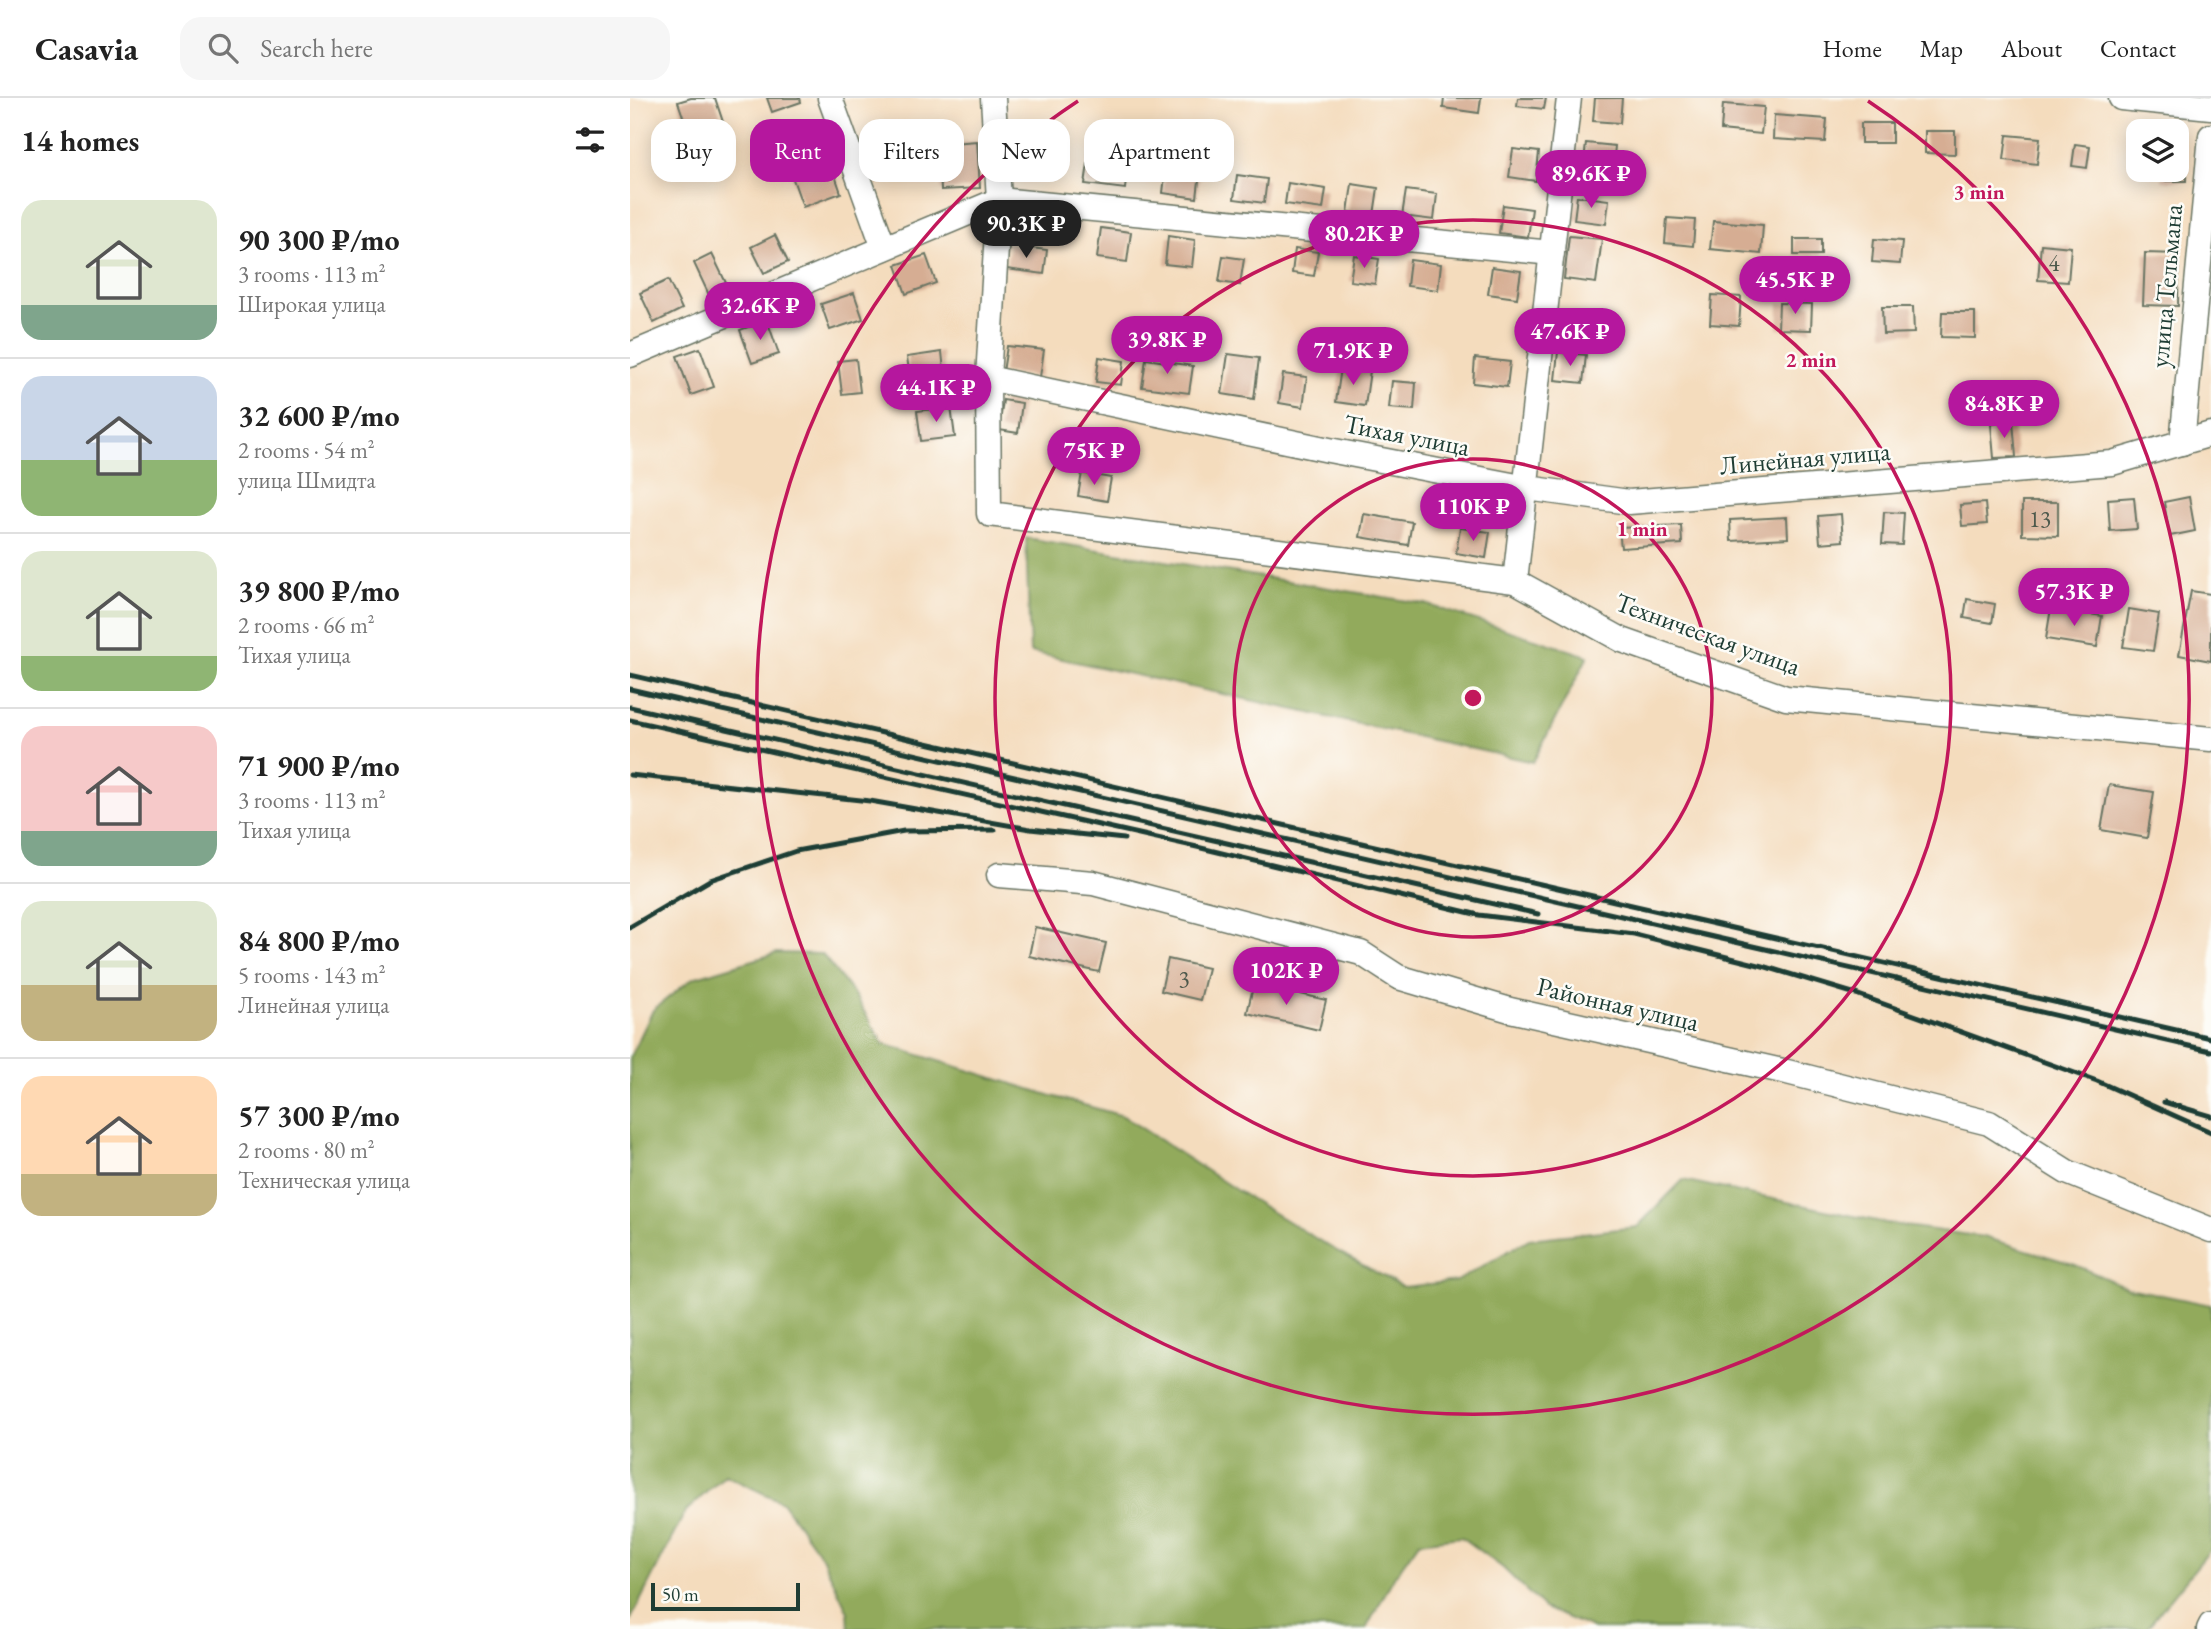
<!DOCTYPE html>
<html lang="en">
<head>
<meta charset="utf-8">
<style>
	:root { --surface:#fff; --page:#f6f6f6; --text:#222; --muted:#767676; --line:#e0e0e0; --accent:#b5179e }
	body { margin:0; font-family:"EB Garamond",serif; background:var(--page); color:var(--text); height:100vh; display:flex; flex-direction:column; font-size:26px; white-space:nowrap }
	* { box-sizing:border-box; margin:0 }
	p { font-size:23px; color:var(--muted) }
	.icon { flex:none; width:38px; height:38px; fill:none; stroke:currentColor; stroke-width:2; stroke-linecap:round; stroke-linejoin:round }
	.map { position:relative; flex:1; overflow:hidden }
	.drawer { display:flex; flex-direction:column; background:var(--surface); width:630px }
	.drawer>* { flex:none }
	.guide { position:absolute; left:21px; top:21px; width:665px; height:63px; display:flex; gap:14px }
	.tools { position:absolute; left:1496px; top:21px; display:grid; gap:14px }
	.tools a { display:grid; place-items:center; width:63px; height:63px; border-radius:14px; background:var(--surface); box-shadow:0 4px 18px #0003; font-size:35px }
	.scale { position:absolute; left:21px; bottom:18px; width:149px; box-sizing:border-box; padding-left:7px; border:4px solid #1f3d34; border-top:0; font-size:19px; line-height:24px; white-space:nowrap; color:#1f3d34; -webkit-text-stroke:5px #fdfcf7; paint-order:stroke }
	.price { position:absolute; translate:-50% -60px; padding:0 16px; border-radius:24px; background:var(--accent); color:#fff; font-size:23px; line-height:46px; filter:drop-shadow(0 2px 4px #0008) }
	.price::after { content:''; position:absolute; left:50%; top:42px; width:21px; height:16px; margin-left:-10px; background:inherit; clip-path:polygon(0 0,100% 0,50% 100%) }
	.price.active { background:#222; color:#fff }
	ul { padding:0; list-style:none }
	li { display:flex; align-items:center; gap:21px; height:175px; padding:0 21px }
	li+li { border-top:2px solid var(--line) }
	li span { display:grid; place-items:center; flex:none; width:196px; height:140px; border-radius:21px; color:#555 }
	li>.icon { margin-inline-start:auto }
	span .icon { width:84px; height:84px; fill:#fffc; stroke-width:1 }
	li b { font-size:30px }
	h2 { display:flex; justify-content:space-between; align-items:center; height:84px; padding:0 21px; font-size:30px }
	.pill { padding:0 24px; border-radius:21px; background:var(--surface); box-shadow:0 4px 18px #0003; font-size:24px; line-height:63px }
	.pill.active { background:var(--accent); color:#fff }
	header { display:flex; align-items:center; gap:42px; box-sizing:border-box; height:98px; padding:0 35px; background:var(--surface); border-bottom:2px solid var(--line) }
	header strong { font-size:33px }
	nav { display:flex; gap:38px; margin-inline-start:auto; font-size:24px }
	.search { width:490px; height:63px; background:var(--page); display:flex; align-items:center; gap:18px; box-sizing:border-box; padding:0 24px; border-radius:21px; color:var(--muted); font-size:26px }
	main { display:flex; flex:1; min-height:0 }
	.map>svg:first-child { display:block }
	.forest { fill:#92aa5c; stroke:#587448; stroke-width:2 }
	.building { fill:#d6ad93 }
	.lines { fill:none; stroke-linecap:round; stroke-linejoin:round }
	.street-casing { stroke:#6a7564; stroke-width:27 }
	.street { stroke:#fff; stroke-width:24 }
	.rail { stroke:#1f3d34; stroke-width:5 }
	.ring { fill:none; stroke:#c2185b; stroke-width:3.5 }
	.labels { text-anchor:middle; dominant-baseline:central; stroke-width:5; stroke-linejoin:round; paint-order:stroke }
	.number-label { font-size:23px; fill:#4d594c }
	.street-label { font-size:26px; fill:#1f3d34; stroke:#fdfcf7 }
	.centre { fill:#c2185b; stroke:#fdfcf7; stroke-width:3.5 }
	.ring-label { font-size:21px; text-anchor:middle; font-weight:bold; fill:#c2185b; stroke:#fdfcf7; stroke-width:5; stroke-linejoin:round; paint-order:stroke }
</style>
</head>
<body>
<header>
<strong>Casavia</strong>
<div class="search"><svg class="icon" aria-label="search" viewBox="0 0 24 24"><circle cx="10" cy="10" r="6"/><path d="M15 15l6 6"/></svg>Search here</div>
<nav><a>Home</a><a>Map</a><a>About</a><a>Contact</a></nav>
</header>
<main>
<section class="drawer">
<h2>14 homes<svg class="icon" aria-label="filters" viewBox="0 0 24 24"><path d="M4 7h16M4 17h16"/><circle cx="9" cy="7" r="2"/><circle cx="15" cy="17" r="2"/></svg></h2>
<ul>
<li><span style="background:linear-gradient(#dfe7d0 75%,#7fa58c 0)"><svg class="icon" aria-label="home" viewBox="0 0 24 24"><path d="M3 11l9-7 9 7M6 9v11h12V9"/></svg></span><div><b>90 300 ₽/mo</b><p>3 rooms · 113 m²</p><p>Широкая улица</p></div></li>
<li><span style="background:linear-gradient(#c9d6e8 60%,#8fb573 0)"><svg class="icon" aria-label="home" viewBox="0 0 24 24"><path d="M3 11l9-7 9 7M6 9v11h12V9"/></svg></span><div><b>32 600 ₽/mo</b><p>2 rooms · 54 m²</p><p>улица Шмидта</p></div></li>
<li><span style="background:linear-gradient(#dfe7d0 75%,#8fb573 0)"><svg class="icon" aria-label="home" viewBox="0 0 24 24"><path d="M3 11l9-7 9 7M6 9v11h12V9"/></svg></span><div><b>39 800 ₽/mo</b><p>2 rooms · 66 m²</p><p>Тихая улица</p></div></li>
<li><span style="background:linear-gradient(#f6c9c9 75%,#7fa58c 0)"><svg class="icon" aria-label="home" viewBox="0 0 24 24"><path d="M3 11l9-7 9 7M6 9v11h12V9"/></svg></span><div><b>71 900 ₽/mo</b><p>3 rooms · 113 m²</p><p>Тихая улица</p></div></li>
<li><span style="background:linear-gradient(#dfe7d0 60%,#c2b280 0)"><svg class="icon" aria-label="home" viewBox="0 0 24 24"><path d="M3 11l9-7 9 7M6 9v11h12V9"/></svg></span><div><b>84 800 ₽/mo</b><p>5 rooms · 143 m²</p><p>Линейная улица</p></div></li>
<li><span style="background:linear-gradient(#ffd9b3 70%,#c2b280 0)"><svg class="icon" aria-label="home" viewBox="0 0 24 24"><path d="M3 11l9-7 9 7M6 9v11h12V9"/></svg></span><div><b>57 300 ₽/mo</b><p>2 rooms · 80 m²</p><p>Техническая улица</p></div></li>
</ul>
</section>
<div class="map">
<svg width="1581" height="1531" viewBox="0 0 1581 1531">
	<rect width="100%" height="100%" fill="#fdfcf7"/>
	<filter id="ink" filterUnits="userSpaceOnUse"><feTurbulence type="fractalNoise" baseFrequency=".0143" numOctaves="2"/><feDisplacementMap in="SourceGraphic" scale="14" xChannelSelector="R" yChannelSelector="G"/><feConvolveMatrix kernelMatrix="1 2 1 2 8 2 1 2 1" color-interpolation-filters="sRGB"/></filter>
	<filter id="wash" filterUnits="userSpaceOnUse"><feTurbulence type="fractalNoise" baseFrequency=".00686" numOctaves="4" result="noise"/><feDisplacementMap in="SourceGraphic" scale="28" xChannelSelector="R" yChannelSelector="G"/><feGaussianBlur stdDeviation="1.57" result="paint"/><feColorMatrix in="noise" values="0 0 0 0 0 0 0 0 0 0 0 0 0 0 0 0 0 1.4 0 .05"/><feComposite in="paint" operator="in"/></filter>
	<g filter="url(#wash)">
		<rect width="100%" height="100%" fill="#f4dcbd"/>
		<g class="forest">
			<polygon points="396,440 796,506 958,558 903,664 400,554"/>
			<polygon points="147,855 192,856 225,898 253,946 422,998 493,1018 606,1092 705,1152 773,1189 827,1183 899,1141 1007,1129 1053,1082 1261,1126 1354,1139 1443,1166 1498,1190 1581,1207 1581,1451 1516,1531 964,1531 914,1510 873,1470 831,1439 789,1444 764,1479 736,1531 219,1531 218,1514 192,1459 152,1404 95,1377 55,1414 0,1523 0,960 23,912 63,880"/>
		</g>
		<g id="blocks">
			<g class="building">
				<polygon points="61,0 85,0 93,24 59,36 48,4"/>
				<polygon points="137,0 170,0 171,4 142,14"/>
				<polygon points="814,0 851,0 849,15 813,10"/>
				<polygon points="888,0 916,0 914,11 887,8"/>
				<polygon points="965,0 992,0 990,25 963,23"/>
				<polygon points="1093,6 1134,9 1131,36 1091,32"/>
				<polygon points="1144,17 1197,21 1195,44 1143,41"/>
				<rect x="1231" y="25" width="31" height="20"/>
				<polygon points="1295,33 1325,33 1325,56 1295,55"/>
				<polygon points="384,37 412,41 409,66 381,62"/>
				<polygon points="1377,37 1410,40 1407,66 1374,62"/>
				<polygon points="347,43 350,90 311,92 309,46"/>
				<polygon points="956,45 985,48 983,67 954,64"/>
				<polygon points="1445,46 1460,48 1457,70 1442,68"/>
				<polygon points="883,51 909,54 906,83 879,79"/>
				<polygon points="1547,55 1557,56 1556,83 1532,83 1532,72 1547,72"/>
				<polygon points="198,57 211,95 173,109 159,70"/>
				<polygon points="459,59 498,64 495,91 455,86"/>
				<polygon points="536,69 570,74 567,100 533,95"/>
				<polygon points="607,77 637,81 634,105 604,101"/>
				<polygon points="658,85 696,91 693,111 655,106"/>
				<polygon points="722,86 748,90 744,117 718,114"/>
				<polygon points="776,92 807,96 804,122 772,118"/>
				<polygon points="947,98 979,102 976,126 944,122"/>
				<polygon points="873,107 902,111 898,139 869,135"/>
				<polygon points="1037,120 1065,122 1063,148 1035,145"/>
				<polygon points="1083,123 1133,127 1131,156 1080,151"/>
				<polygon points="471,130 501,134 497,164 467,160"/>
				<polygon points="145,137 158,164 134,175 121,149"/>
				<polygon points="538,138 565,142 562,169 535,166"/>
				<polygon points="939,138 972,141 966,185 934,181"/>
				<rect x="1164" y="141" width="27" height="16"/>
				<polygon points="1244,141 1272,143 1270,166 1242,164"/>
				<polygon points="1411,146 1441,149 1438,184 1408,182"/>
				<polygon points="379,147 417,152 414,176 376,171"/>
				<polygon points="665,151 688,154 684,178 662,175"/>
				<polygon points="1515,155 1549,156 1548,208 1513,207"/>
				<polygon points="82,156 98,189 79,197 64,165"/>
				<polygon points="296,157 306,185 276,196 266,167"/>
				<polygon points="724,157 749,161 745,186 720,183"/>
				<polygon points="593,158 614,161 610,187 589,184"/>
				<polygon points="780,162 811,166 808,192 777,188"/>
				<polygon points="862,169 891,173 887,200 858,196"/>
				<polygon points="38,182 52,211 24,225 10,195"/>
				<polygon points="224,195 233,221 200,232 191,206"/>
				<polygon points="1082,197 1111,199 1109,228 1080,226"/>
				<polygon points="1149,205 1182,206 1181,232 1148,231"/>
				<polygon points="1252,209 1283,209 1284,235 1253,236"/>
				<polygon points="1312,214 1345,214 1345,240 1311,239"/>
				<polygon points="137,222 149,256 122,265 110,232"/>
				<polygon points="377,248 414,252 410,279 373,274"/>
				<polygon points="70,250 84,289 61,297 47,258"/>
				<polygon points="312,254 315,282 281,286 277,259"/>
				<polygon points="928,254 956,257 953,285 925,282"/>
				<polygon points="598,256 629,260 624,301 592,296"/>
				<polygon points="469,259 494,263 491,287 466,284"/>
				<polygon points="845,260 880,264 877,289 843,285"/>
				<polygon points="226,261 230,294 212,296 208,263"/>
				<polygon points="516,261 563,268 559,295 512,289"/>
				<polygon points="711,270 740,273 735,308 706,304"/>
				<polygon points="653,276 677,279 673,309 649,305"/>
				<polygon points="762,283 786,285 784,312 759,310"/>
				<polygon points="373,302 392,305 388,335 369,332"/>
				<polygon points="321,309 325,339 291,343 287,313"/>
				<polygon points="1383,323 1386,359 1364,360 1361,326"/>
				<polygon points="452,375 481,380 477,403 448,398"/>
				<polygon points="1504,399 1507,431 1480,433 1478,401"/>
				<polygon points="1559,399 1565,433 1540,438 1534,404"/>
				<polygon points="1392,404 1428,404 1428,438 1392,437"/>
				<polygon points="1355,405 1357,426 1332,428 1330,407"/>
				<polygon points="1254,414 1274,415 1272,447 1252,446"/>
				<polygon points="734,416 782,424 778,447 730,439"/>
				<polygon points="1211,416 1213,443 1190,445 1188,418"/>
				<polygon points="1157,419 1158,440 1101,443 1100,422"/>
				<polygon points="1051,427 1052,446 991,450 989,430"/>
				<polygon points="830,430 860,434 856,460 826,455"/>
				<polygon points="1561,493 1581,496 1581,563 1549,557"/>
				<polygon points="1337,501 1365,506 1362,525 1334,520"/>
				<polygon points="1421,510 1472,518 1467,549 1416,541"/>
				<polygon points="1499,511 1529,516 1523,553 1493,549"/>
				<polygon points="1479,687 1524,694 1517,740 1471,732"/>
				<polygon points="405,829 476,845 469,874 399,858"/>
				<polygon points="538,861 578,870 570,902 531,893"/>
				<polygon points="624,885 696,902 689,932 617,915"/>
			</g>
		</g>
	</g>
	<g filter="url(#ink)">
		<use href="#blocks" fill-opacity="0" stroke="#6a7564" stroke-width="2"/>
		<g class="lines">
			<defs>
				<g id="street">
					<polyline points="200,0 254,150"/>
					<polyline points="363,0 369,102 358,280 359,416 885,483 992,542 1156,600 1581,641"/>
					<polyline points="1491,0 1581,9"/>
					<polyline points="0,257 369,102 922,155"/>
					<polyline points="358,280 699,352 897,390 999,404 1482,365 1581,336"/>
					<polyline points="1552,345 1581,38"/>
					<polyline points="885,483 939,0"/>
					<polyline points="369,777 463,785 731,855 768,879 880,912 1157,974 1359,1025 1437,1074 1581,1132"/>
					<polyline points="1579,1531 1581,1527"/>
				</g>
			</defs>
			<use href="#street" class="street-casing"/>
			<use href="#street" class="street"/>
			<g class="rail">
				<polyline points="0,577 1581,940"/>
				<polyline points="0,591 1581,953"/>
				<polyline points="0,609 908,816"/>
				<polyline points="0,622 567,749 849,817 1004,836 1133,868 1226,896 1467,983 1581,1034"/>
				<polyline points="0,677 240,703 400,731 494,741"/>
				<polyline points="0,829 80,782 166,753 274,733 365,732"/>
				<polyline points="1534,1004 1581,1018"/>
			</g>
		</g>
	</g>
	<g class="ring">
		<circle cx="843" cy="600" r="239"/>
		<circle cx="843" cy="600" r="478"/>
		<path d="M1238 3A716 716 0 1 1 448 3"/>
	</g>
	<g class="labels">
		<g class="number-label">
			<text x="1424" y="165">4</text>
			<text x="1410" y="421">13</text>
			<text x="554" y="881">3</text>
		</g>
		<g class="street-label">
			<text transform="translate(1536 188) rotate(-85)">улица Тельмана</text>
			<text transform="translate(777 337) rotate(11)">Тихая улица</text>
			<text transform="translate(1175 360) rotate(-5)">Линейная улица</text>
			<text transform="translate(1078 536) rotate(20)">Техническая улица</text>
			<text transform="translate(988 906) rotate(13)">Районная улица</text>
		</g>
	</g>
	<circle cx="843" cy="600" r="10" class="centre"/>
	<g class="ring-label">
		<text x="1349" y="101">3 min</text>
		<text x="1181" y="269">2 min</text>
		<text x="1012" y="438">1 min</text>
	</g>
</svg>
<div class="tools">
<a><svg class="icon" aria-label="layers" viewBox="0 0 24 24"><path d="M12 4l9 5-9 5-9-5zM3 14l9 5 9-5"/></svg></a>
</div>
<div class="scale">50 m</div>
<b class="price" style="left:961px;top:112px">89.6K ₽</b>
<b class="price active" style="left:396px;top:162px">90.3K ₽</b>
<b class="price" style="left:734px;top:172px">80.2K ₽</b>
<b class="price" style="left:1165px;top:218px">45.5K ₽</b>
<b class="price" style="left:130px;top:244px">32.6K ₽</b>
<b class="price" style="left:940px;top:270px">47.6K ₽</b>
<b class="price" style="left:537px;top:278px">39.8K ₽</b>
<b class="price" style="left:723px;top:289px">71.9K ₽</b>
<b class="price" style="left:306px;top:326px">44.1K ₽</b>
<b class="price" style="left:1374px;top:342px">84.8K ₽</b>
<b class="price" style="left:464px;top:389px">75K ₽</b>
<b class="price" style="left:843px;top:445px">110K ₽</b>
<b class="price" style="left:1444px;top:530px">57.3K ₽</b>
<b class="price" style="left:656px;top:909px">102K ₽</b>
<div class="guide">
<a class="pill">Buy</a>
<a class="pill active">Rent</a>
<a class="pill">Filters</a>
<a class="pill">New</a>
<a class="pill">Apartment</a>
</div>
</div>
</main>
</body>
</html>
